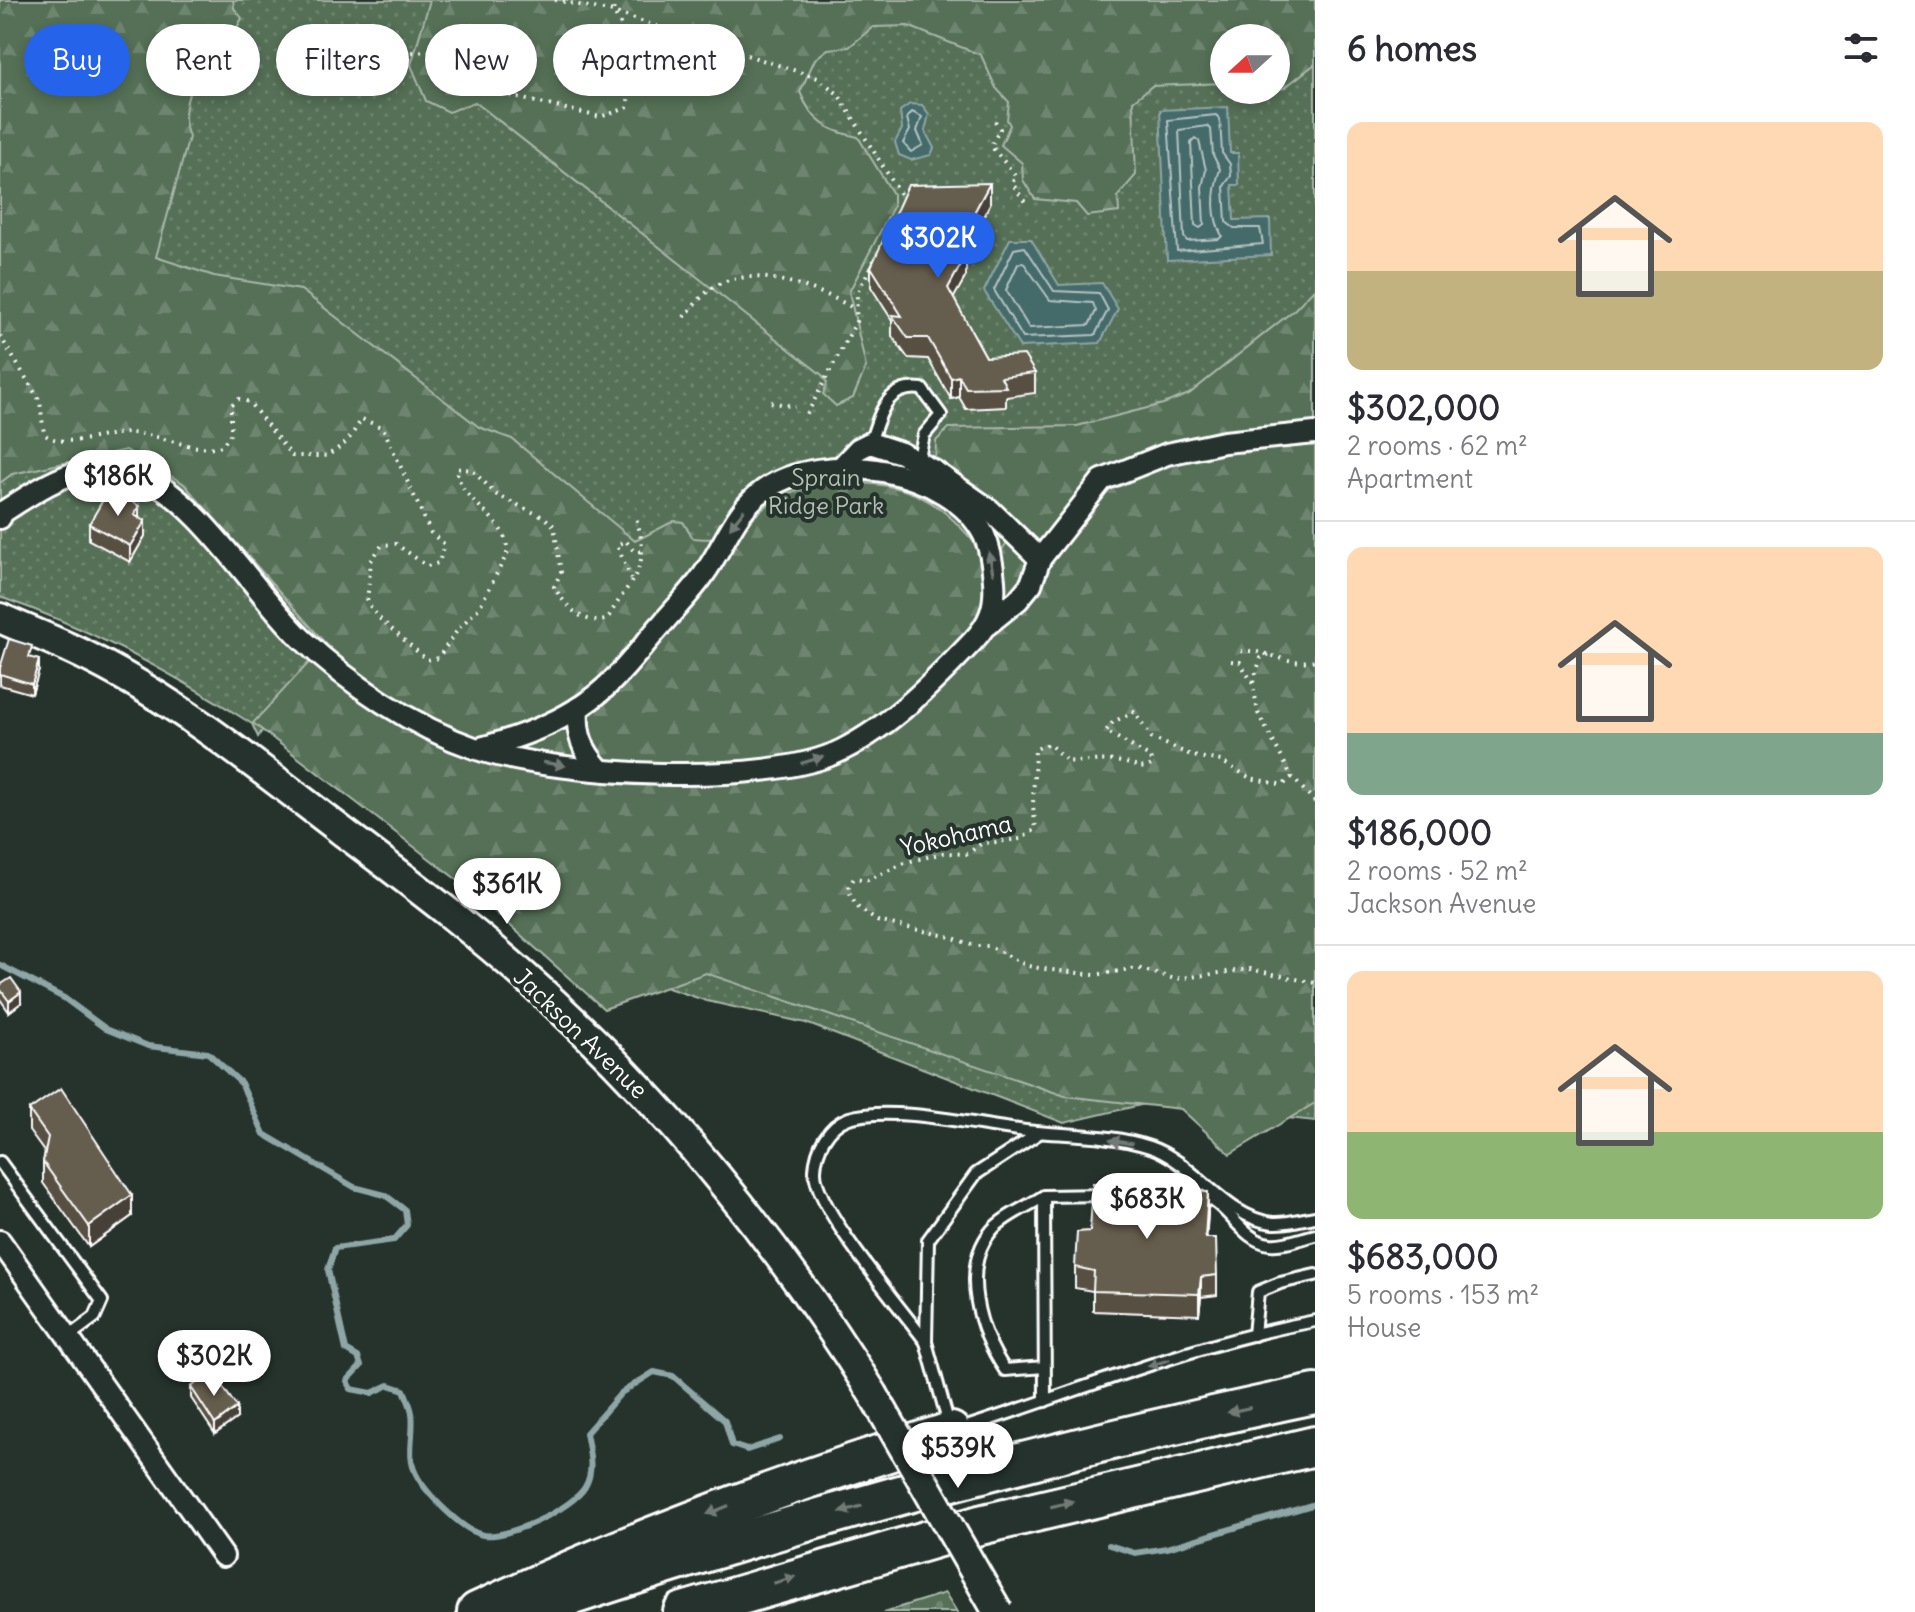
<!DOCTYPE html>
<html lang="en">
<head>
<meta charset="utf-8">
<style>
	:root { --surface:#fff; --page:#f2f2f3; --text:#2b2b33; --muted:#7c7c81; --line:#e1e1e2; --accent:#2563eb }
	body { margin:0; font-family:Delius,sans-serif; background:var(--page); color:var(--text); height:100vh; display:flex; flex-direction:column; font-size:30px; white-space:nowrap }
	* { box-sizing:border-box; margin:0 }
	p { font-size:26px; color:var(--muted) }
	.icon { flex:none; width:44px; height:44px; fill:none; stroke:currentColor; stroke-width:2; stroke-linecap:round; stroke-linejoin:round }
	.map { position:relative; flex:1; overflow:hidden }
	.sheet { display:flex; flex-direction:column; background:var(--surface); width:600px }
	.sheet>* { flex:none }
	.top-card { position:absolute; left:24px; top:24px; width:760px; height:72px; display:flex; gap:16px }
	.needle { width:52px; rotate:249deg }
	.fabs { position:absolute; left:1210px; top:24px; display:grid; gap:16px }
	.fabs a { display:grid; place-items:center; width:80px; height:80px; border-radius:50%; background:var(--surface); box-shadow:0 4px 12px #0003; font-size:40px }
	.price { position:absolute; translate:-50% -68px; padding:0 18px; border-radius:28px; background:#fff; color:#222; font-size:26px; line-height:52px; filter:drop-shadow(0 2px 4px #0008) }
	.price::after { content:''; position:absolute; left:50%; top:48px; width:24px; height:18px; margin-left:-12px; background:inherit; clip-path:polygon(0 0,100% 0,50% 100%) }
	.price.on { background:var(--accent); color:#fff }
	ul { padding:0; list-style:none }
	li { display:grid; align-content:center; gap:16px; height:424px; padding:0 32px }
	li+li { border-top:2px solid var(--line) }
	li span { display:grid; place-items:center; height:248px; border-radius:16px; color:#555 }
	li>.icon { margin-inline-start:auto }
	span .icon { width:144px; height:144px; fill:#fffc; stroke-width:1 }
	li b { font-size:34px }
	h2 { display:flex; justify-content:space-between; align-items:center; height:96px; padding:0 32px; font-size:34px }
	.pill { padding:0 28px; border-radius:36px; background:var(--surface); box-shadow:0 4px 12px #0003; font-size:28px; line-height:72px }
	.pill.on { background:var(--accent); color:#fff }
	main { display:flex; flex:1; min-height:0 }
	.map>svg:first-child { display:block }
	.grass { fill:url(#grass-dots); stroke:#aab8aa; stroke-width:2; fill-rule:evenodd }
	.forest { fill:url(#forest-firs); stroke:#aab8aa; stroke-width:2 }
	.cemetery { fill:url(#cemetery-stones); stroke:#aab8aa; stroke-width:2 }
	.water { fill:#456a6a; stroke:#8fa6a6; stroke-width:2 }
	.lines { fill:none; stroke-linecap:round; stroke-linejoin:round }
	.shore { stroke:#b5c3c3; stroke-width:2 }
	.stream { stroke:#8fa6a6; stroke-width:6 }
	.service-casing { stroke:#fff; stroke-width:16 }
	.minor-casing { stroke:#fff; stroke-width:26 }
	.secondary-casing { stroke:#fff; stroke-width:34 }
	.motorway-casing { stroke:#fff; stroke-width:44 }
	.path { stroke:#fff; stroke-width:4; stroke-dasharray:2 6; stroke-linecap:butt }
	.service { stroke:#26332d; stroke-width:10 }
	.minor { stroke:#26332d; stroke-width:20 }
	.secondary { stroke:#26332d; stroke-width:28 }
	.motorway { stroke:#26332d; stroke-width:38 }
	.secondary-bridge-casing { stroke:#fff; stroke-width:34; stroke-linecap:butt }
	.secondary-bridge { stroke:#26332d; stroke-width:28 }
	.wall { fill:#575043; stroke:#fff; stroke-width:2 }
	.shaded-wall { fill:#474137; stroke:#fff; stroke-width:2 }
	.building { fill:#655d4e; stroke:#fff; stroke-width:2 }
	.oneway { fill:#727a76 }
	.labels { text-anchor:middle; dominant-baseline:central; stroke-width:8; stroke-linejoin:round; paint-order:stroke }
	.park-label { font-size:24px; fill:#b2bfb3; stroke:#26332d }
	.street-label { font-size:24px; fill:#fff; stroke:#26332d }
</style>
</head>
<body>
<main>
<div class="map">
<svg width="1315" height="1612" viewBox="0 0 1315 1612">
	<defs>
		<pattern id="grass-dots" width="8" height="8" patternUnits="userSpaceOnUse" patternTransform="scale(2)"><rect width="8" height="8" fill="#547056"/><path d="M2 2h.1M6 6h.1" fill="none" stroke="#6e856f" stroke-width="1.8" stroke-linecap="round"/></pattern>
		<pattern id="forest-firs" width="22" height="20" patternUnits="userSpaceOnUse" patternTransform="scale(2)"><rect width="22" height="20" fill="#547056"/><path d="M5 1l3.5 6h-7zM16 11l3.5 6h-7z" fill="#6e856f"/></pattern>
		<pattern id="cemetery-stones" width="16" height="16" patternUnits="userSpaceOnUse" patternTransform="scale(2)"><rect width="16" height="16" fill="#547056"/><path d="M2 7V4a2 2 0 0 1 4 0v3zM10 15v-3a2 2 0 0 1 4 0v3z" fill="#6e856f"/></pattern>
	</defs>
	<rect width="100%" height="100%" fill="#26332d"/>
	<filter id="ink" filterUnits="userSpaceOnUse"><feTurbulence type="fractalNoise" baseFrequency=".0125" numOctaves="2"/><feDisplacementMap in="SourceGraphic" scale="16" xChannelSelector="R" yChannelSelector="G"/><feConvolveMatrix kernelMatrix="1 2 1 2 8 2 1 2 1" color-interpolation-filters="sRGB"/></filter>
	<g filter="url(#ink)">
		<path class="grass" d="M0,0h1315v1121l-166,-18 -85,20 -258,-100 -99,-22 -48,-16 -370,-296 -31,48 -6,-13c-79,-51 -162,-96 -252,-127zM1224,38h52v52h-52z"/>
		<g class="forest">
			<path d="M0,0h233l1,8 8,10 -18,35 -17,-1c-12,28 -30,55 -18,85l-33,120 58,19 87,14 178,137 33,12 123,102 39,-20 9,1 10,16c63,5 39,-11 82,-38 38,-23 109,-22 148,-2 24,12 46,37 62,58h12l9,-12 1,-25 -72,-58 1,-20 13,-13 128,-2 86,-22 26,-10 105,-84 21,-22v815l-85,51 -49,-45 -116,-13 -359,-123 -102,36 -135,-120 -216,-166 73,-79 -143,-161 -57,-33 -114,24 -12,9z"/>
			<path d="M430,0h885v64l-31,24 -14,3 -2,-1h8v-52h-52v45l-72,3 -19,15 3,74 -18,21 1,16 -32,4 -11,-13 -41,-4 -12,-19 -1,-17 -21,-18 9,-20 -3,-5 2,-18 -13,-14 -15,-33 -73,-29 -35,1 -24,20 -21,2 -13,10 -15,33c12,29 27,39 58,45l35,57v13l-44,85 17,75 -13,31 -17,8 -13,-12 4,-11 -5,-8 -347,-273 -26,10 -23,-11 -15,-36z"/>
		</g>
		<polygon class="cemetery" points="945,1593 957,1612 884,1612"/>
		<g class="water">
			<polygon points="910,104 922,105 929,114 925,131 934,148 931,155 911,160 899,155 895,142 902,129 900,111"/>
			<polygon points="1228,107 1230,153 1238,153 1239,185 1232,185 1234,220 1270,219 1271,255 1167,260 1160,110"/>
			<polygon points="1010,239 1031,239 1059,285 1102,283 1118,309 1100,343 1020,347 984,291"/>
		</g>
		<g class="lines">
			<g class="shore">
				<polygon points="912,112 922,117 917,131 923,145 911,152 903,143 910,130 907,118"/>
				<polygon points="1216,115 1220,119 1222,153 1230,164 1231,176 1224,186 1226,222 1234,228 1260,228 1263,244 1177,251 1168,120"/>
				<path d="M1207,126l4,3 2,26 7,14c-7,21 -9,46 2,67l-3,3 -32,2 -3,-4 -5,-107z"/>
				<polygon points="1195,138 1199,141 1206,170 1202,187 1204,225 1200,228 1195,225 1191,142"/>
				<polygon points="1025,247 1054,291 1099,293 1108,310 1095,335 1023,338 994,290 1014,249"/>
				<polygon points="1023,262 1050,300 1093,303 1096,311 1089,325 1029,328 1006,290 1018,264"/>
			</g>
			<g class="stream">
				<path d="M0,965l64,33 42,31 42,17 60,7 33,30 23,51 90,53 31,8 20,15 2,15 -13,15 -59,8 -7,22 18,80 12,7 3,9 -14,15 4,8 21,4 17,-8 15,5c3,8 7,16 8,23 3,20 -6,43 4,61 9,18 46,57 67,61 24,4 89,-26 102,-48 10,-17 4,-36 1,-54l35,-40 33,-21 19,4 52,45 7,24 15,5 33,-11"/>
				<polyline points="1109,1545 1135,1553 1167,1548 1315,1504"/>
			</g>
			<defs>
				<g id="service">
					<path d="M870,443c10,-29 16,-59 52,-54l19,26 -17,20 -6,27"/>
					<path d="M1039,1133l-63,41 -48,66 -2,102 25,90c121,-38 239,-88 364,-111"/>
					<polyline points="0,1162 102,1301 95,1317 68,1337"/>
					<path d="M1196,1195c32,3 42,45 74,49 13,2 32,-6 45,-9"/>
					<polyline points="1044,1196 1104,1195"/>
					<polyline points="1254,1335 1258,1292 1280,1283 1315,1275"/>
					<path d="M926,1342c-24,-33 -113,-135 -111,-172 1,-21 13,-45 34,-52 45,-14 138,10 187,14 37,3 78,3 114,15 45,15 74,71 123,76 13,1 29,-4 42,-6"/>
					<path d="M1045,1367l-40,3c-25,-37 -46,-101 -13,-140 12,-14 37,-24 52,-34l1,205"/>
				</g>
				<g id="minor">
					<polyline points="843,465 858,449 870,443 901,453 934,471 990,510 1040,559"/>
					<path d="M0,518l3,-6c42,-27 87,-59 139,-36 59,27 112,116 159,162 48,46 112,89 176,111 79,27 291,39 365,1 50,-25 93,-69 131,-109 17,-18 23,-35 21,-60 -1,-14 -4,-33 -10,-46 -34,-68 -160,-87 -220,-45 -30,21 -39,55 -60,84 -12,18 -29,34 -43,51 -16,18 -32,40 -50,57 -36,36 -86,54 -134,67"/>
					<polyline points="987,625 1018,600 1031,584 1040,559 1102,480 1167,454 1224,442 1315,433"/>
					<path d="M578,708c-2,26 4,42 22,62"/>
					<polyline points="0,1241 223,1556"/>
				</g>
				<path id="secondary" d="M0,618c31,14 64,26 94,42 89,45 169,111 248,171 73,55 145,109 211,171 124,115 231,249 320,392"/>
				<g id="motorway">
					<path d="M477,1612c154,-72 312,-130 474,-180"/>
					<path d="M522,1612c259,-88 524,-162 793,-218"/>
					<polyline points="683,1612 980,1525 1315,1446"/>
				</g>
			</defs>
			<use href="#service" class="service-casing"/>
			<use href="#minor" class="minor-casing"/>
			<use href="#secondary" class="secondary-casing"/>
			<use href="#motorway" class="motorway-casing"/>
			<g class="path">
				<polyline points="555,0 613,12 818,78 838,94 904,200"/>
				<path d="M373,60l27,-7 29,-2 25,9 35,31 111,26 27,-9c2,-19 11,-45 5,-63 -6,-19 -18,-21 -20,-45"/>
				<polyline points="995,121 1000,129 991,146 1016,176 1012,183 1027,205"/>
				<path d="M684,317c11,-12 21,-27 37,-34 37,-17 99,6 132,25"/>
				<path d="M0,336l40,65 4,33c19,16 61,-1 85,-1 31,0 62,20 93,13l9,-13v-28l8,-6 10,3 43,54h35l20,-14 15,-23 21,9 48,105 13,11 -5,19 -12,3 -31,-22 -14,1 -11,16 -4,41 12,16 48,42 11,-2 21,-30 20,-20 28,-54c3,-38 -50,-51 -50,-86l15,2 25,25 48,23 9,8 7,46 -7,15c11,18 28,38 51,33l4,-4c26,-44 43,-47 26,-102"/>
				<polyline points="771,402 795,407"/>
				<polyline points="807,414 856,322 857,293 877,255"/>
				<polyline points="631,579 617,545 626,541 633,550 643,552"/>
				<path d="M1241,651c26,-2 48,16 74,9"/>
				<polyline points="1231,661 1240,662 1253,684 1258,713 1292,777 1315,802"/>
				<polyline points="1253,682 1261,658 1270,654"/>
				<path d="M1292,777l-9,8 -33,-7 -29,-17 -28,-5 -41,-18 -18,-26 -21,10 -7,9 45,27 2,6c-13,8 -19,0 -32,-2 -18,-4 -36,1 -54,-1l-18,-17 -14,5 -2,57 3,23 -15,10 -40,5 -14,10 -24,-1 -36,9 -39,18 -14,-2 -6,11 8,17 21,15 74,16 23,9h15l39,20 16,3 51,6 42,-7 38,11 75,-10 65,14"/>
			</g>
			<use href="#service" class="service"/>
			<use href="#minor" class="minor"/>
			<use href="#secondary" class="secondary"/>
			<use href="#motorway" class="motorway"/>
			<defs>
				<polyline id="secondary-bridge" points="873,1394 998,1612"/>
			</defs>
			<use href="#secondary-bridge" class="secondary-bridge-casing"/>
			<use href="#secondary-bridge" class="secondary-bridge"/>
		</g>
		<g class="wall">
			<polygon points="468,52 507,72 491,87 468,63"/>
			<polygon points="990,204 963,252 966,276 953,298 986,357 1035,373 1035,393 1006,397 1006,407 966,409 959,397 951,399 928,359 908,358 892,336 892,320 871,287 871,267"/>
			<polygon points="139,518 145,536 130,562 89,540 89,524"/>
			<polygon points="0,668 39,670 32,694 0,685"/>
			<polygon points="0,985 21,1003 9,1012 0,999"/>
			<polygon points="29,1110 132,1216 89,1247 43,1183 43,1162 45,1153 29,1131"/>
			<polygon points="1105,1188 1208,1213 1206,1238 1217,1275 1217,1295 1201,1297 1199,1315 1093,1311 1093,1291 1075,1288 1075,1267 1090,1231"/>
			<polygon points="191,1387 237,1418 215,1434 191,1398"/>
		</g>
		<g class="shaded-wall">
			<polygon points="507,62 507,72 491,87 491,76"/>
			<polygon points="990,183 990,204 958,262 958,242"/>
			<polygon points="966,255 966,276 948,308 948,288"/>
			<polygon points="959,376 959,397 951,399 951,378"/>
			<polygon points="139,506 139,521 134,515"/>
			<polygon points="145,521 145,536 130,562 130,546"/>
			<polygon points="39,660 39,670 32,694 32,684"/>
			<polygon points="21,992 21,1003 9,1012 9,1001"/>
			<polygon points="1208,1192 1208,1213 1205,1259 1205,1238"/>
			<polygon points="132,1195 132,1216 89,1247 89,1226"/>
			<polygon points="1201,1277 1201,1297 1199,1315 1199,1294"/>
			<polygon points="237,1407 237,1418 215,1434 215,1424"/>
		</g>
		<g class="building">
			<polygon points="484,38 507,62 491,76 468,52"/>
			<polygon points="990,183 958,242 966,255 948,288 986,357 1024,355 1035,373 1001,377 1006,387 966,388 959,376 951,378 928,338 908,338 892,315 902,316 871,267 908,185"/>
			<polygon points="110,488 139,506 134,515 145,521 130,546 89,524"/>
			<polygon points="9,639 32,646 29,657 39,660 32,684 0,674 0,668"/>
			<polygon points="11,978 21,992 9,1001 0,989 0,985"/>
			<polygon points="61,1088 132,1195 89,1226 43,1162 48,1137 29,1110"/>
			<polygon points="1093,1183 1103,1183 1105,1188 1208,1192 1205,1238 1216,1238 1217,1275 1201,1277 1199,1294 1093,1291 1094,1271 1075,1267 1077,1232 1090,1231"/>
			<polygon points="212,1372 237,1407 215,1424 191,1387"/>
		</g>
		<defs><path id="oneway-solid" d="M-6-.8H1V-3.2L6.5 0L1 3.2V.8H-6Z" transform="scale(2)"/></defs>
		<g class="oneway">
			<use href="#oneway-solid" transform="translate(737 519) rotate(128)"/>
			<use href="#oneway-solid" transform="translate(991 563) rotate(-101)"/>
			<use href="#oneway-solid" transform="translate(812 760) rotate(-17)"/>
			<use href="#oneway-solid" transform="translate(554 764) rotate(9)"/>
			<use href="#oneway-solid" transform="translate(1121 1142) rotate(-170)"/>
			<use href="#oneway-solid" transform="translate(1159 1363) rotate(163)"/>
			<use href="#oneway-solid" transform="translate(1239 1410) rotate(168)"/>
			<use href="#oneway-solid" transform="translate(1062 1504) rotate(-14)"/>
			<use href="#oneway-solid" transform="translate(851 1509) rotate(164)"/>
			<use href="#oneway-solid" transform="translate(718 1510) rotate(158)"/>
			<use href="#oneway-solid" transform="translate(784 1580) rotate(-17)"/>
		</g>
	</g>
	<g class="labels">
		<g class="park-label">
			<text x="826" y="477">Sprain<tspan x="826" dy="28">Ridge Park</tspan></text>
		</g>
		<g class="street-label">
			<text transform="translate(956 835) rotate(-13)">Yokohama</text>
			<text transform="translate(581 1033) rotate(44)">Jackson Avenue</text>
		</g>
	</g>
</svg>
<div class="fabs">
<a><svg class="needle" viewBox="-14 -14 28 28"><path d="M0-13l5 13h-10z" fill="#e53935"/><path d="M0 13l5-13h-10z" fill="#7c7c81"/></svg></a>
</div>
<b class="price on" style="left:938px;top:280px">$302K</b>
<b class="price" style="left:118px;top:518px">$186K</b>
<b class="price" style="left:507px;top:926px">$361K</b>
<b class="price" style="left:1147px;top:1241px">$683K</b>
<b class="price" style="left:214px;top:1398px">$302K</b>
<b class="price" style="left:958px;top:1490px">$539K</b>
<div class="top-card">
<a class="pill on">Buy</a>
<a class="pill">Rent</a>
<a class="pill">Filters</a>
<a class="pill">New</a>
<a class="pill">Apartment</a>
</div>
</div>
<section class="sheet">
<h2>6 homes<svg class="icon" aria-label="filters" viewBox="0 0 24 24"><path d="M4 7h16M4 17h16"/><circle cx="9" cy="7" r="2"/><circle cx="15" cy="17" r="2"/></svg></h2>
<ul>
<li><span style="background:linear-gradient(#ffd9b3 60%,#c2b280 0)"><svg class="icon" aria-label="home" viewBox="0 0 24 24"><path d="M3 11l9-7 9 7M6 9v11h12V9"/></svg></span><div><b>$302,000</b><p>2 rooms · 62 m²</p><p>Apartment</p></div></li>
<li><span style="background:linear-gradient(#ffd9b3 75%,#7fa58c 0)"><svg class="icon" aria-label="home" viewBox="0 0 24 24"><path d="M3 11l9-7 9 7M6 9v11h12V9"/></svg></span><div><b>$186,000</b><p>2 rooms · 52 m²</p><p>Jackson Avenue</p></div></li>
<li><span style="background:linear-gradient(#ffd9b3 65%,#8fb573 0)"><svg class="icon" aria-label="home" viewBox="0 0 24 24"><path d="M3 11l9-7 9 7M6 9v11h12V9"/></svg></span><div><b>$683,000</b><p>5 rooms · 153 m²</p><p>House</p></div></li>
</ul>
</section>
</main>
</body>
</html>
